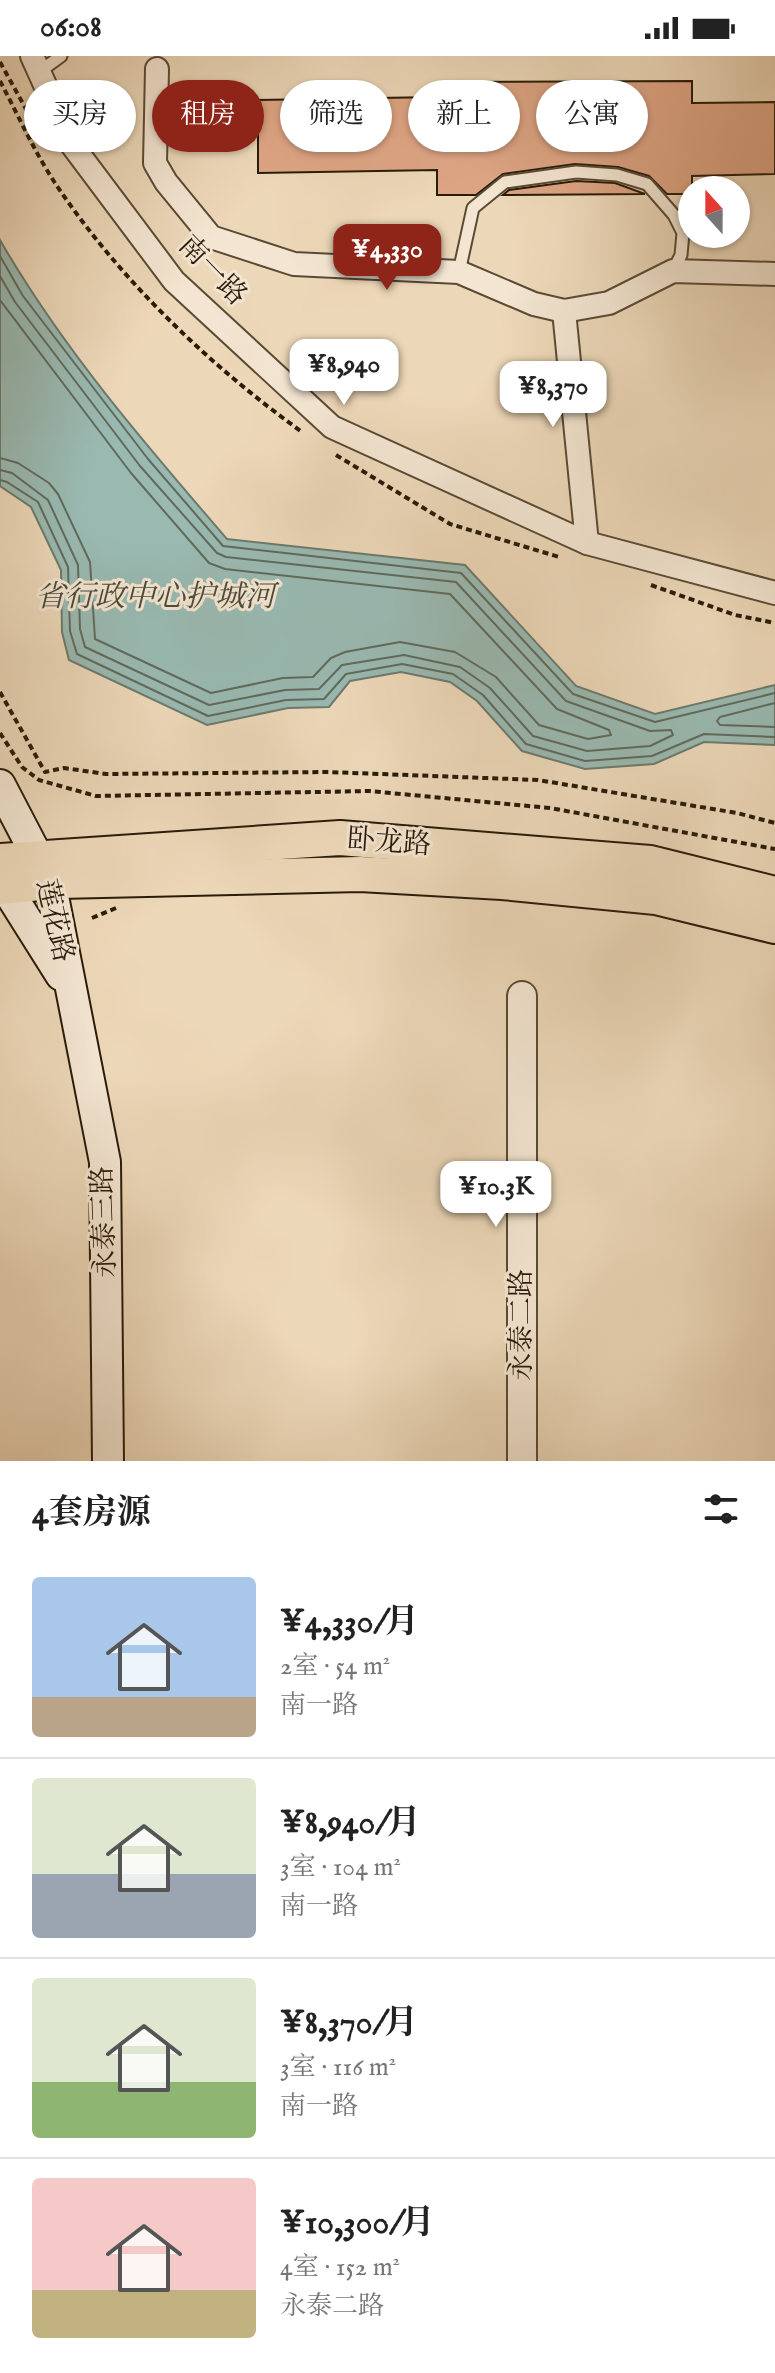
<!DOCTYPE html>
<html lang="zh">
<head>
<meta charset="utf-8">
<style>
	:root { --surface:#fff; --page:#f2f2f2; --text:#222; --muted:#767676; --line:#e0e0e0; --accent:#8f2418 }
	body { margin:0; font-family:"IM FELL English","Noto Serif SC",serif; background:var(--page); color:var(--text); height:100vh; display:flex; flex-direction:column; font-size:30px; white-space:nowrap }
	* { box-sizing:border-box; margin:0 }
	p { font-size:26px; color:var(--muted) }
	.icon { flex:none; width:44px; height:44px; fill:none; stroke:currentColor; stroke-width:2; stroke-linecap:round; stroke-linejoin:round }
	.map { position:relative; height:1405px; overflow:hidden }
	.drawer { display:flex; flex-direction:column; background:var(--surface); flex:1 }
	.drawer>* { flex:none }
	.hud { position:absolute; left:24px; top:24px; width:728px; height:72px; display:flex; gap:16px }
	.needle { width:52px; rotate:339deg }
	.tools { position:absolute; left:678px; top:120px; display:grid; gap:16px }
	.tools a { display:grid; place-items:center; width:72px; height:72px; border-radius:50%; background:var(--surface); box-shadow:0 2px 6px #0004; font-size:40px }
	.price { position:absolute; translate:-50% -68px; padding:0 18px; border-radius:16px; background:#fff; color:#222; font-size:26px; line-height:52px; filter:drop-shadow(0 2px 4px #0008) }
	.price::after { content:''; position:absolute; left:50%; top:48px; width:24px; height:18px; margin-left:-12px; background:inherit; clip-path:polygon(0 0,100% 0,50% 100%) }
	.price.current { background:var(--accent); color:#fff }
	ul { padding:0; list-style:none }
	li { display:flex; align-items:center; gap:24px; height:200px; padding:0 32px }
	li+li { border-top:2px solid var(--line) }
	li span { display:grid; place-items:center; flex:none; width:224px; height:160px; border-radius:8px; color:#555 }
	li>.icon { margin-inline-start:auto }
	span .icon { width:96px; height:96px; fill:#fffc; stroke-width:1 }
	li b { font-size:34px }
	h2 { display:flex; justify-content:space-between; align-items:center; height:96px; padding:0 32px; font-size:34px }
	.pill { padding:0 28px; border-radius:36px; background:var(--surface); box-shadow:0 2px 6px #0004; font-size:28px; line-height:72px }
	.pill.current { background:var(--accent); color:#fff }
	.status { display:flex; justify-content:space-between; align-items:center; height:56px; padding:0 40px; background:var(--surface); direction:ltr }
	.status svg { height:22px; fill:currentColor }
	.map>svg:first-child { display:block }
	.water { fill:#99b9b1; stroke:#6c7a6d; stroke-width:2 }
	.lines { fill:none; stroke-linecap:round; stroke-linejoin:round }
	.shore { stroke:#606a5c; stroke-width:2 }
	.building { fill:#dda483; stroke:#281b08; stroke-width:2 }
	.service-casing { stroke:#594a34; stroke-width:15 }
	.minor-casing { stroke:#594a34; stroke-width:26 }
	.tertiary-casing { stroke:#594a34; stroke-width:32 }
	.secondary-casing { stroke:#281b08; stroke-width:34 }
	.primary-casing { stroke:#281b08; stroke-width:38 }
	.path { stroke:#281b08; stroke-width:4; stroke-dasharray:6 4; stroke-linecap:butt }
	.service { stroke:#f3e5d1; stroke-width:11 }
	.minor { stroke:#f3e5d1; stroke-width:22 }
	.tertiary { stroke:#f3e5d1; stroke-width:28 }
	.secondary { stroke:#f3e5d1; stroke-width:30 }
	.primary { stroke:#ecd7b8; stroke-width:34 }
	.labels { text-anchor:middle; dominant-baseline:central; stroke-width:6; stroke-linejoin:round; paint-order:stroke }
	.street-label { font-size:28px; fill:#281b08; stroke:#f3e5d1 }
	.water-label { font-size:30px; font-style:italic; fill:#4a4a3b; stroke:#f3e5d1 }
</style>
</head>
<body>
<div class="status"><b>06:08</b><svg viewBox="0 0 49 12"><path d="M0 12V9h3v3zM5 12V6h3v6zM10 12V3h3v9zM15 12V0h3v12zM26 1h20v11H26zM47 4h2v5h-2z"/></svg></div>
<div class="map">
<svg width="775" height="1405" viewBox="0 0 775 1405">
	<rect width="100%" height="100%" fill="#ecd7b8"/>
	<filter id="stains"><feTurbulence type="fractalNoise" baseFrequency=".0025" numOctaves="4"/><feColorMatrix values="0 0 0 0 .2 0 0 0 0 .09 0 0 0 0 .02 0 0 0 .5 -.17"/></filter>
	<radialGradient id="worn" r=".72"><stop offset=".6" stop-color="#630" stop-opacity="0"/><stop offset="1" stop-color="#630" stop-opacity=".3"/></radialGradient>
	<path class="water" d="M0,184c62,108 146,205 227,299l238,26 111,121 79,28 120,-29v60l-71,-3 -50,22 -69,5 -63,-18 -45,-50 -27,-19 -49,-10 -51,9 -21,26 -41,1 -81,17 -138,-65 -7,-28 -1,-62 -30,-63 -31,-21z"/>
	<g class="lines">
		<g class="shore">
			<polyline points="0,200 23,240 148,403 223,490 461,517 573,638 655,666 775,637"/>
			<polyline points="0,220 15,246 140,410 217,497 226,501 456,526 566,645 650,675 671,674 673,679 650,690 587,695 533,680 490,632 460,611 404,599 342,609 319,633 285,634 209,649 85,591 80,573 78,509 48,444 12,417 0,414"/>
			<polyline points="0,244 131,417 209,507 225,513 450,538 557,653 609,674 611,679 588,683 539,669 496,621 455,596 400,586 345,596 331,602 313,621 283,622 211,637 95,583 90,506 58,438 49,427 18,407 0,402"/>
			<polyline points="0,424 7,426 38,446 68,511 70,575 77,598 208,660 286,644 324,643 346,618 402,608 453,618 483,639 526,688 585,705 652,700 704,678 775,681"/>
			<polyline points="775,647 720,661 717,665 720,669 775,671"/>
		</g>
	</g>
	<g class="building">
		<polygon points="692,25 692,47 775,46 775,118 692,120 692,138 667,138 649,120 618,111 575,108 503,118 476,139 437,139 437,114 258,117 258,44 437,41 437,26"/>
		<polygon points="576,125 615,127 645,138 503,139 509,134"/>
	</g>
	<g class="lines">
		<defs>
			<g id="service">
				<polyline points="39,16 61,0"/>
				<polyline points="459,216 473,152 505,126 576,116 617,119 647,128 674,159 683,177 681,199 673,215"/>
			</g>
			<g id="minor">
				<polyline points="32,0 72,89 174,225 332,371 587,487 775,537"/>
				<polyline points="157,13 155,107 166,126 211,181 294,208 459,216 534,248 564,255 609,247 673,215 775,218"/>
				<polyline points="564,255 587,487"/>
			</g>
			<polyline id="tertiary" points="522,940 522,1405"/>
			<g id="secondary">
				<polyline points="0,729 50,825 105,1106 108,1405"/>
				<polyline points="0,822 61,919"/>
			</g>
			<g id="primary">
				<polyline points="0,805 340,782 650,807 775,838"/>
				<polyline points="0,831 59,825 360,818 502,826 656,841 775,870"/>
			</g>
		</defs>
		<use href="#service" class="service-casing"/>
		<use href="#minor" class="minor-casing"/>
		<use href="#tertiary" class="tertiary-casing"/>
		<use href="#secondary" class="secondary-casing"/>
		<use href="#primary" class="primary-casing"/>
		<g class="path">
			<polyline points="0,6 43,84"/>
			<path d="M0,25c18,34 34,70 55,102 64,96 154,182 247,249"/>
			<polyline points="336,399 450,468 559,501"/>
			<polyline points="651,529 735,559 775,567"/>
			<polyline points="0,636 45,716 64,712 106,718 327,716 538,724 737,757 775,767"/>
			<polyline points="0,677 22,711 39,724 96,740 369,735 550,752 775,793"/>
			<polyline points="92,862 116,852"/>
		</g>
		<use href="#service" class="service"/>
		<use href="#minor" class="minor"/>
		<use href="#tertiary" class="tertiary"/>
		<use href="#secondary" class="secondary"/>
		<use href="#primary" class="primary"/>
	</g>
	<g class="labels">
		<g class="street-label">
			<text transform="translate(212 215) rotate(46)">南一路</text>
			<text transform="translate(389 787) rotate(4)">卧龙路</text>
			<text transform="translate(54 865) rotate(77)">莲花路</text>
			<text transform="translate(105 1166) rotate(-92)">永泰三路</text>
			<text transform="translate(522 1269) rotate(-90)">永泰二路</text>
		</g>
		<g class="water-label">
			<text x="155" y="542">省行政中心护城河</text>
		</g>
	</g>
	<rect width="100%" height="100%" filter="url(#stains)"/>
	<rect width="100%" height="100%" fill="url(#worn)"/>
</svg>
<div class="tools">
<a><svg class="needle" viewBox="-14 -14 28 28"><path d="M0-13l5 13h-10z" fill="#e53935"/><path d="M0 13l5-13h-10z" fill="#767676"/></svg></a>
</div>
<b class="price current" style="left:387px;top:236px">¥4,330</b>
<b class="price" style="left:344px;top:351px">¥8,940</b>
<b class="price" style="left:553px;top:373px">¥8,370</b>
<b class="price" style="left:496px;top:1173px">¥10.3K</b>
<div class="hud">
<a class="pill">买房</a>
<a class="pill current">租房</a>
<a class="pill">筛选</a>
<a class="pill">新上</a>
<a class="pill">公寓</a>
</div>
</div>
<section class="drawer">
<h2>4套房源<svg class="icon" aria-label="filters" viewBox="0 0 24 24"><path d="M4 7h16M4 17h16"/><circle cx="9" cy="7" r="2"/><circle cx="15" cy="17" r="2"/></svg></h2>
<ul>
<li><span style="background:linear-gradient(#a9c7e8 75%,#b9a48a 0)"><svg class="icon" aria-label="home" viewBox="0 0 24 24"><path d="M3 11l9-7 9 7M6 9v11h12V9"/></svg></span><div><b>¥4,330/月</b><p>2室 · 54 m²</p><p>南一路</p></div></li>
<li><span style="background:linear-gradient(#dfe7d0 60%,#9aa5b1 0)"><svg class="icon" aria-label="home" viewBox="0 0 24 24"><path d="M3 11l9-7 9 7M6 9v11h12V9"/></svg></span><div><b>¥8,940/月</b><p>3室 · 104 m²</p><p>南一路</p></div></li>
<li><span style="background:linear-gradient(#dfe7d0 65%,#8fb573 0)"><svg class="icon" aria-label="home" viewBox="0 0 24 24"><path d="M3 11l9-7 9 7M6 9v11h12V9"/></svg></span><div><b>¥8,370/月</b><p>3室 · 116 m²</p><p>南一路</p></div></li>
<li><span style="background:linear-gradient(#f6c9c9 70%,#c2b280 0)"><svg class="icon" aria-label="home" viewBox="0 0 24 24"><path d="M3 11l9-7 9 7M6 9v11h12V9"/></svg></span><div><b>¥10,300/月</b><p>4室 · 152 m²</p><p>永泰二路</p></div></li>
</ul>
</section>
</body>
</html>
